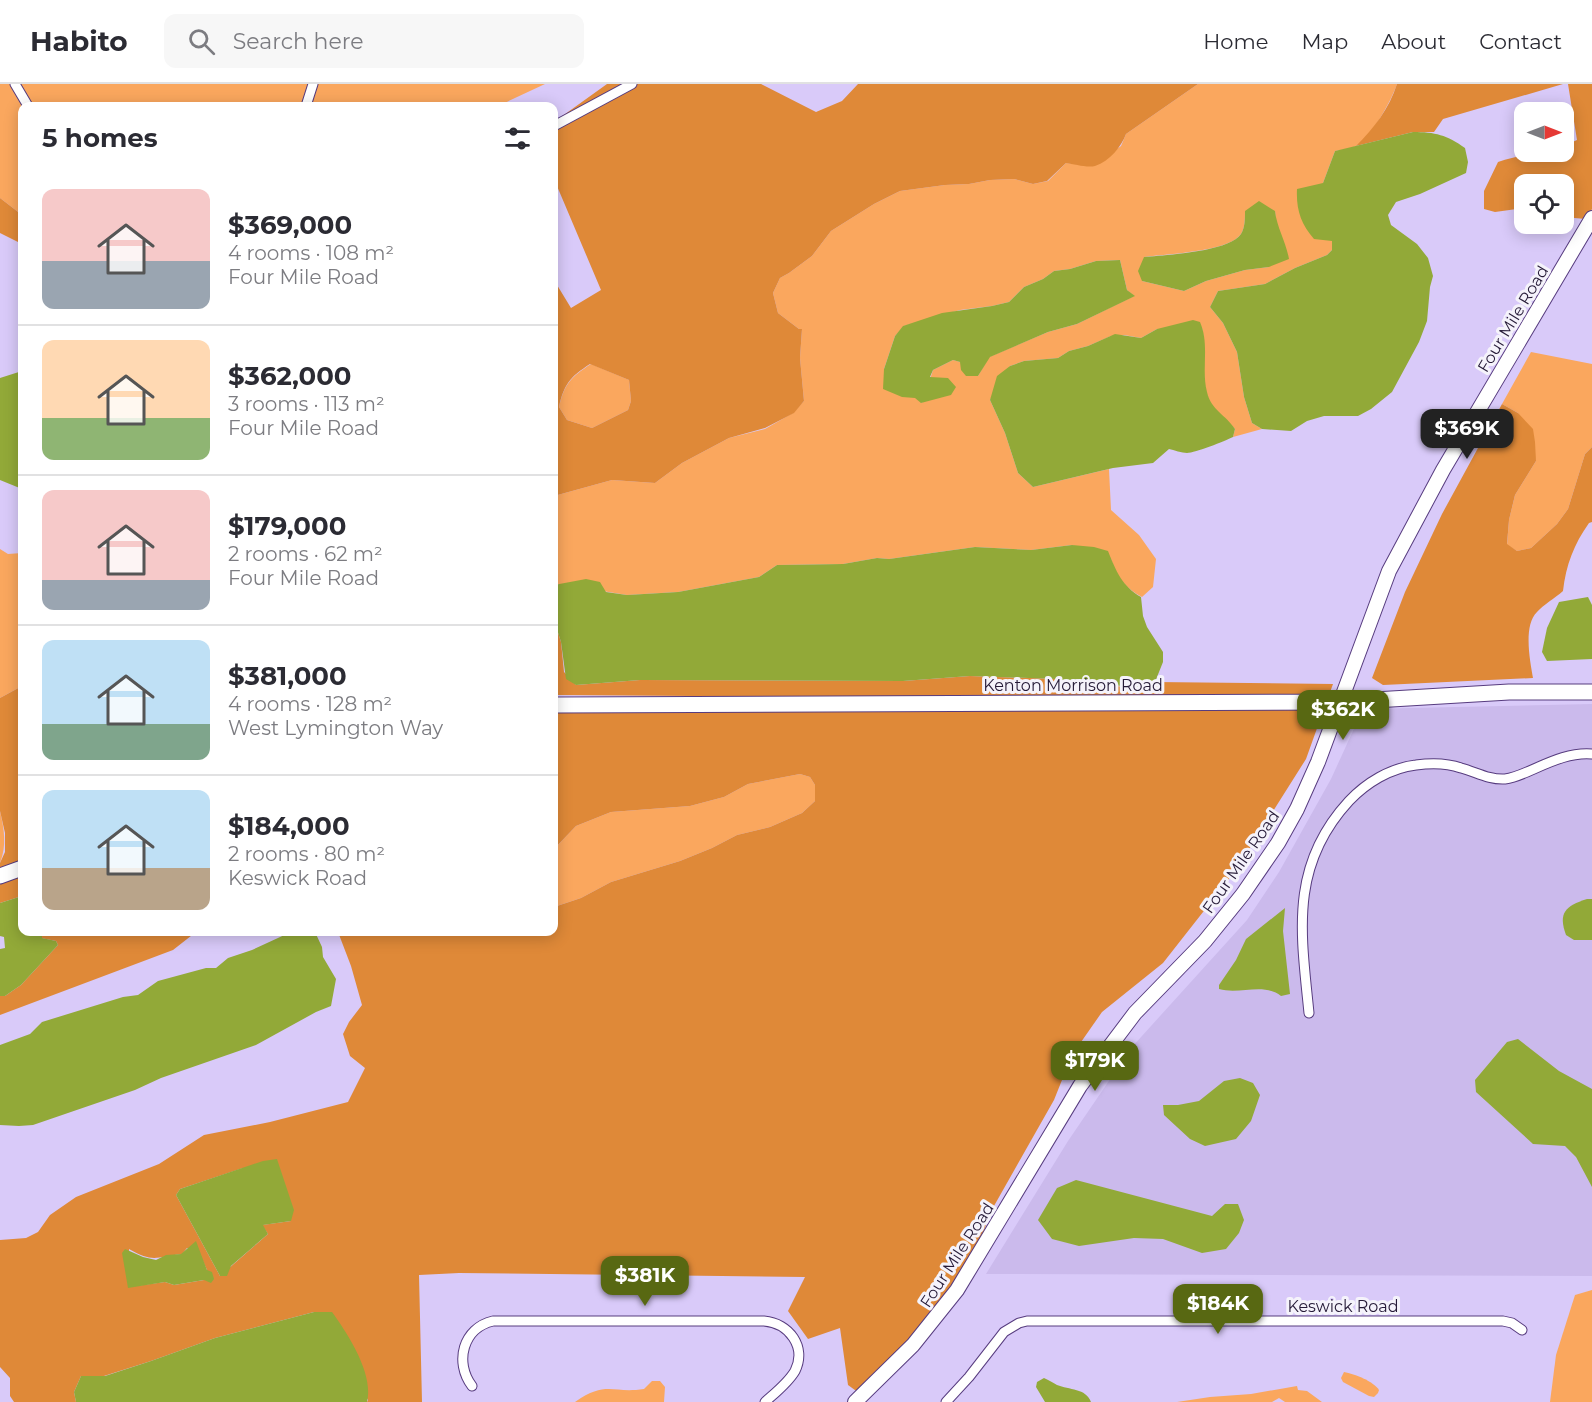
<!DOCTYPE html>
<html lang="en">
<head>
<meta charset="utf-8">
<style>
	:root { --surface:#fff; --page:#f7f7f7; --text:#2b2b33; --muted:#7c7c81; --line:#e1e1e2; --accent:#586812 }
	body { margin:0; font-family:Montserrat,sans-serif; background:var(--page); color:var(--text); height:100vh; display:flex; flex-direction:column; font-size:22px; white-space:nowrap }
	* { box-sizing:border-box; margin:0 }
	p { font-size:20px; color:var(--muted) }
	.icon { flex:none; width:33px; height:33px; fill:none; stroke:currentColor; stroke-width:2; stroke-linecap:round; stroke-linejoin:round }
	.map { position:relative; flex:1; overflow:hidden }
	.side { position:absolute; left:18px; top:18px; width:540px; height:834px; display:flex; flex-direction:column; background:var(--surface); border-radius:12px; box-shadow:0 3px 15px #0003 }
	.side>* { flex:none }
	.needle { width:39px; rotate:90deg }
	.fabs { position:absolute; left:1514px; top:18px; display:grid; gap:12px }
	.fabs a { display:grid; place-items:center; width:60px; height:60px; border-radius:12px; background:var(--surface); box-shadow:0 3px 15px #0003; font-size:30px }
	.price { position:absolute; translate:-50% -51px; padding:0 14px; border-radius:12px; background:var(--accent); color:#fff; font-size:20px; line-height:39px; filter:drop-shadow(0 2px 3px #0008) }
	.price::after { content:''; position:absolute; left:50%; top:36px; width:18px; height:14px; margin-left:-9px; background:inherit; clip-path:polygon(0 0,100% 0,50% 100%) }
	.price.current { background:#222; color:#fff }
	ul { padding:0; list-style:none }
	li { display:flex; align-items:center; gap:18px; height:150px; padding:0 24px }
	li+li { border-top:2px solid var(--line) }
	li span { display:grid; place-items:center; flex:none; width:168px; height:120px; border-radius:12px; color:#555 }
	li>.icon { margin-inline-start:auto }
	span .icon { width:72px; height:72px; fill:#fffc; stroke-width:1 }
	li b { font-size:26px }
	h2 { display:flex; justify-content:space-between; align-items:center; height:72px; padding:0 24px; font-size:26px }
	header { display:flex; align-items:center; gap:36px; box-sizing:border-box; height:84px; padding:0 30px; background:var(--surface); border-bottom:2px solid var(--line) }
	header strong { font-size:28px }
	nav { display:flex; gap:33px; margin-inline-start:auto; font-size:21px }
	.search { width:420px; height:54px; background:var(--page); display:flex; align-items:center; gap:15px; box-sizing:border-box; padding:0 21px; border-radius:12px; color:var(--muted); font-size:22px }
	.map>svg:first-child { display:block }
	.built { fill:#cbbaec }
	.green { fill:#faa75e; fill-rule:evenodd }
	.forest { fill:#df8938; fill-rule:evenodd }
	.water { fill:#92a938 }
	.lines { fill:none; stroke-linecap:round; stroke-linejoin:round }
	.minor-casing { stroke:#573c7f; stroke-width:11 }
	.secondary-casing { stroke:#573c7f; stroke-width:16 }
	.primary-casing { stroke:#573c7f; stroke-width:17 }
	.minor { stroke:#fff; stroke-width:9 }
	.secondary { stroke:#fff; stroke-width:14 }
	.primary { stroke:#fff; stroke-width:15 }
	.labels { text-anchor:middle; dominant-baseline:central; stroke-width:6; stroke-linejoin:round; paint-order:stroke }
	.street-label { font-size:16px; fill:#251a37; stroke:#f5f3fb }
</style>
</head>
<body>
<header>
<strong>Habito</strong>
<div class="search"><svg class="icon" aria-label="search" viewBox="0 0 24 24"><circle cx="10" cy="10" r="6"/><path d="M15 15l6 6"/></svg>Search here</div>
<nav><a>Home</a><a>Map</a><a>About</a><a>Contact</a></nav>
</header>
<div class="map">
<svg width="1592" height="1318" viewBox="0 0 1592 1318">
	<rect width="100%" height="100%" fill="#d9caf9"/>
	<polygon class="built" points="1592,620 1592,1192 986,1190 1068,1057 1132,963 1247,836 1279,788 1331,695 1363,625"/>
	<g class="green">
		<polygon points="0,0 545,0 498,22 260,22 256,20 254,22 22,22 22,131 0,114"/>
		<path d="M1198,0h199c-6,17 -26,55 -43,63 -6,2 -13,3 -19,4l-12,32 -9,55 18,2v10l-5,5 -32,13 -30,16 -47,7 -8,16 13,16 14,29 7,45 8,26 10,6 -29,8 2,-8c-6,-6 -16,-15 -21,-20 -17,-24 -6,-54 -12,-81l-45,1 -16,9 -17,-3 -13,1 -23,10 -19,5 -11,7 -34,3 -14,5 -20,34 15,33 13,40 15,14 76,-18 2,41 28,25 17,24 -3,28 -11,10c-16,-8 -26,-21 -31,-38l-39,-14 -41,5 -56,-3 -86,12 -12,-1 -34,6 -66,1 -18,12 -81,15 -51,3 -68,-11 -5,1v-89l58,-16 43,3 27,-20 47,-25 36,-9 28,-16 11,-12 -4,-43 2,-29h-3l-21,-16 -5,-20 7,-15 9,-5 23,-17 19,-25 43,-27 26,-13 45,-6 24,-1 21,-4 24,-1 19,5 15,-3 18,-18 28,3 27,-20 5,-12zM1245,127h30l1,11 -7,45 -24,3 -39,11 -22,10 -42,-10 2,-24c21,-3 85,-5 97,-23 4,-6 4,-16 4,-23zM1120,176l7,30 7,6 -57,28 -29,8 -59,25 -11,19 -18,-14 -7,-2 -20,10 -11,33 -38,-34 11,-33 9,-10 56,-16 32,-4 17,-4 15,-15 19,-8 11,-8 16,-2 26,-8z"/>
		<polygon points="1531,268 1592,280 1592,363 1585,370 1568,425 1557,440 1531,464 1517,467 1507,461 1509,436 1515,411 1536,377 1518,329 1502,320"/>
		<path d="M591,280l38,16 2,21 -3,9 -36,18 -25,-8 -8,-13c5,-23 12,-30 32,-43z"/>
		<polygon points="0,465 8,470 22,469 22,602 0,614"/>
		<polygon points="800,690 810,693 815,701 815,717 802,729 770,743 737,751 712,764 680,777 611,798 581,814 554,823 554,765 576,742 611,728 690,722 724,713 748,700"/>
		<path d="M0,727c4,18 7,34 0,52z"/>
		<polygon points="1592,1206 1592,1318 1550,1318 1556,1271 1575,1211"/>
		<path d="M1344,1288c11,2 29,9 35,18l-1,3 -4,4 -5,-1 -26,-14 -2,-4z"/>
		<path d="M652,1297h8l5,6 -1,15h-89c32,-22 37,-8 69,-13z"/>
		<polygon points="1297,1302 1298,1306 1307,1307 1322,1318 1285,1318 1279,1314 1272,1318 1177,1318 1210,1313 1251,1310"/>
	</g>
	<g class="forest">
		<path d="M607,0h154l55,28 26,-11 16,-17h340l-72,50c-5,13 -16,27 -31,32 -8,2 -21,-2 -29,-3l-19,18 -14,3 -19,-5 -24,1 -21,4 -24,1 -45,6 -26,13 -43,27 -19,25 -23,17 -9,5 -7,15 5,20 21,16h3l-2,29 4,43 -10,12 -29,15 -36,10 -47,25 -27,20 -43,-3 -58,16v-216l17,28 30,-18 -47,-111v-57zM590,280l39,16 2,21 -3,9 -36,18 -25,-8 -8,-13c5,-23 11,-30 31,-43z"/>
		<path d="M1397,0h166l-120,35 -9,13h-21l-57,14c18,-18 33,-37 41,-62z"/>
		<path d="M1568,0h24v125l-6,10 -23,-2v-33h-39v24l-29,4 -11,-3v-18l14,-29c21,-7 43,-10 65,-10v-6l14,-6z"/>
		<polygon points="0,114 22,131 22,160 0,149"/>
		<path d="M1502,320l16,9 15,16 2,13 1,19 -21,34 -6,25 -2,24 10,7 14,-3 26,-24 11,-15 17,-55 7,-7v75l-3,1c-15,21 -23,42 -26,68 -8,7 -20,14 -26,21 -14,14 -7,48 -4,66l-150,7 -11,-7 33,-86 37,-78z"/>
		<polygon points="554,536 561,558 564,588 576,601 640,596 903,597 970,592 1055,595 1091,602 1110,601 1131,604 1146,604 1155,598 1333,600 1328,614 1138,615 554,611"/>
		<polygon points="22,602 22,780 0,788 0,779 5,768 5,749 0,727 0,614"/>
		<path d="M1325,622l-19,53 -70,111 -73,93 -61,49 -30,43 -18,45 -64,113 -12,35 -50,73 -69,72 -11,-8 -8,-57 -32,11 -20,-28 17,-34 -346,-4 -40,2 3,127h-55l1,-2 -54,-88 -99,26 -64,23 -47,15h-23l-7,16 2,10h-62l-4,-6v-18l-10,-11v-127l26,-2 12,-6 12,-17 26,-18 83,-33 45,-29 66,-13 78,-20 17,-34 -15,-12 -7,-22 6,-12 13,-17 -11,-39 -13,-34h216v-25l27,-9 30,-16 69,-21 32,-13 25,-13 33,-8 32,-14 13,-12v-16l-5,-8 -10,-3 -52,10 -24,13 -34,9 -79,6 -35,14 -22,23v-140zM243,1084l48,53 -29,4 6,9 -48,42 -44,-81 4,-6zM187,1164l11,2 9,20 -3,10 -30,5 -9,-3 -37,5 1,-38c24,14 27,8 53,5z"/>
		<polygon points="22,789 22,812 0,819 0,796"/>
		<polygon points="42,848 196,848 173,866 0,931 0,912 5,912 21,901 58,861 56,857 41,854"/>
	</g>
	<g class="water">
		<path d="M1413,48c22,0 34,3 52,16l3,14 -2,11 -46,21 -24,8 -8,13 3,10 26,19 11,14 5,18 -3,11 -3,34 -8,21 -27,50 -21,17 -13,7h-34l-17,5 -16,10 -29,-2 -10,-6 -8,-26 -7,-45 -14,-29 -13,-16 8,-16 47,-7 30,-16 32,-13 5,-5v-9l-18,-2c-13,-15 -18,-29 -17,-50l26,-6 12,-32z"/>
		<path d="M1259,117l16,10c2,17 11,31 14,48l-20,8 -24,3 -39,11 -22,10 -42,-10 -4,-10 6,-14c21,-2 85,-5 97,-23 4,-6 4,-16 4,-23z"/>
		<polygon points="1120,176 1127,206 1135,212 1077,240 1048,248 990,273 978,292 966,292 961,286 960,278 953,276 933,286 930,293 948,294 956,303 951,311 921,319 915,314 902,313 883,305 884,285 895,252 903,242 942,229 992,222 1009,218 1024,203 1043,195 1054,187 1070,185 1096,177"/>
		<path d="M1193,236l7,2c10,23 1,47 7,70 4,18 19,23 28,37l-2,8c-8,4 -38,16 -46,16 -5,0 -13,-3 -18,-4l-16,14 -40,5 -80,19 -15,-14 -13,-40 -15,-33 7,-24 13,-10 14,-5 34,-3 11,-7 19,-5 27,-12 26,4 16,-9z"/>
		<polygon points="22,287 22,405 0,396 0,294"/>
		<path d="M1072,461l22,2 14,4c8,20 14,35 33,46l2,19 4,11 16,25v10l-8,20 -9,6 -36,-3 -19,1 -36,-7 -85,-3 -67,5 -263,-1 -64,5 -10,-6 -5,-37 -7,-22v-35l32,-6 14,3 6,10 21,3 51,-3 81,-15 18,-12 66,-1 34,-6 12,1 86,-12 56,3z"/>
		<polygon points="1588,513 1592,521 1592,575 1547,577 1542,568 1547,544 1559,518"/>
		<polygon points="22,812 22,848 42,848 42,854 56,857 58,861 21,901 5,912 0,912 0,865 5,864 4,853 0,852 0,819"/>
		<path d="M1587,815h5v41h-18l-8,-5c-8,-22 -1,-29 21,-36z"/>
		<path d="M1285,824l-2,23 7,63 -9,2c-18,-14 -41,-1 -62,-7v-4l17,-25 10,-21z"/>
		<polygon points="291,848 315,848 322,863 323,873 336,895 331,922 316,928 256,961 161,994 135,1006 33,1041 19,1042 0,1041 0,961 30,950 42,938 123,913 138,911 158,897 206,884 216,884 228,874 252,866"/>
		<polygon points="1518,955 1559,987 1592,1005 1592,1103 1576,1073 1565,1062 1533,1060 1476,1008 1475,996 1507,958"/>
		<polygon points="1240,994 1253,999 1260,1011 1251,1037 1236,1055 1205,1062 1190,1055 1164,1031 1163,1021 1178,1021 1199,1017 1224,997"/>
		<polygon points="277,1075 294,1126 291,1137 263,1141 268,1150 231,1182 227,1192 220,1192 176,1111 180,1105 263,1077"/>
		<polygon points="1076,1096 1212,1132 1225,1120 1238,1120 1244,1136 1239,1149 1226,1165 1202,1169 1163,1155 1134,1154 1079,1162 1052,1155 1038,1136 1057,1104"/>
		<polygon points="196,1157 207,1186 212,1188 214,1195 211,1199 204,1196 174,1201 165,1198 128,1204 122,1169 125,1165 143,1173 156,1176 166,1171 181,1170"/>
		<path d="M314,1228h18c16,22 42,62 35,90h-291l-2,-10 7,-16h24l46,-15 64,-23z"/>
		<path d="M1044,1294c5,2 9,5 13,7 12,5 29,3 34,17h-46l-9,-15 1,-5z"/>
	</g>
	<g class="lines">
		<defs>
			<g id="minor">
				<polyline points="15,0 28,22"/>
				<polyline points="306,22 313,0"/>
				<polyline points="554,42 632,0"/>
				<path d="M1309,929c-8,-80 -20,-147 40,-212 17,-18 41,-33 67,-36 14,-2 31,-2 45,3 15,4 28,12 44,11 8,-1 15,-4 22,-7 21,-9 42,-20 65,-18"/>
				<path d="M472,1302c-18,-24 -9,-58 21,-65h271c25,2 43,26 31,50 -7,12 -20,22 -30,31"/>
				<polyline points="946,1318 969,1293 1004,1248 1019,1239 1027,1237 1503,1237 1512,1239 1522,1246"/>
			</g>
			<polyline id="secondary" points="855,1318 913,1261 957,1206 1080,1002 1135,929 1205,857 1243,810 1278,759 1297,725 1318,678 1389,487 1443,386 1592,134"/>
			<g id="primary">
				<polyline points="554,621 1341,618 1509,608 1592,608"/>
				<polyline points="0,792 22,784"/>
			</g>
		</defs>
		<use href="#minor" class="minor-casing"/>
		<use href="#secondary" class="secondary-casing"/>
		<use href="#primary" class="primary-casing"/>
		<use href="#minor" class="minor"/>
		<use href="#secondary" class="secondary"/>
		<use href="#primary" class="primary"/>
	</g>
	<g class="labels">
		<g class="street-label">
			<text transform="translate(1513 235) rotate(-59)">Four Mile Road</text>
			<text x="1073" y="601">Kenton Morrison Road</text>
			<text transform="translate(1241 778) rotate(-55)">Four Mile Road</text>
			<text transform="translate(957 1171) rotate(-57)">Four Mile Road</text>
			<text x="1343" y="1222">Keswick Road</text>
		</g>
	</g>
</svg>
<div class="fabs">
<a><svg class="needle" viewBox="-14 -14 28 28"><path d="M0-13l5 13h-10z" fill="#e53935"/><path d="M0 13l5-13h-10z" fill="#7c7c81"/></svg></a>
<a><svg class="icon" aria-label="locate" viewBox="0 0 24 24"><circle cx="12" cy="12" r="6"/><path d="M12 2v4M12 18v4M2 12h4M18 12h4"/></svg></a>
</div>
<b class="price current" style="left:1467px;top:376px">$369K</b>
<b class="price" style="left:1343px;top:657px">$362K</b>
<b class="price" style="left:1095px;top:1008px">$179K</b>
<b class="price" style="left:645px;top:1223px">$381K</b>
<b class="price" style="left:1218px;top:1251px">$184K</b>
<section class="side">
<h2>5 homes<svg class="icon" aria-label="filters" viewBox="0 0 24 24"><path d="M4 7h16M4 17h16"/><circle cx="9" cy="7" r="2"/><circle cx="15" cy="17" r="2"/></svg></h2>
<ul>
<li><span style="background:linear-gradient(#f6c9c9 60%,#9aa5b1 0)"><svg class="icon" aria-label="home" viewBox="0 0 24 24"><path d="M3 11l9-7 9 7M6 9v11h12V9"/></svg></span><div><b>$369,000</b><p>4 rooms · 108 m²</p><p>Four Mile Road</p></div></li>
<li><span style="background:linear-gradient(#ffd9b3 65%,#8fb573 0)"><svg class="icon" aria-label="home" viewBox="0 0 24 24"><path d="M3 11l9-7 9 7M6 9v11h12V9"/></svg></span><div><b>$362,000</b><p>3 rooms · 113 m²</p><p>Four Mile Road</p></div></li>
<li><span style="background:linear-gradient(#f6c9c9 75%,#9aa5b1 0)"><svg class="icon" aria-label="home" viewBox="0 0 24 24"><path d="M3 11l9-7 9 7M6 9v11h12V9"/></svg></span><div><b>$179,000</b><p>2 rooms · 62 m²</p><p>Four Mile Road</p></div></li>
<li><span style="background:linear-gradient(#bfe0f5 70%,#7fa58c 0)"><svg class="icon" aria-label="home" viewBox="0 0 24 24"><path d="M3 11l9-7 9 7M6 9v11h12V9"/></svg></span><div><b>$381,000</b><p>4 rooms · 128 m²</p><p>West Lymington Way</p></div></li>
<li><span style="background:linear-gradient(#bfe0f5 65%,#b9a48a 0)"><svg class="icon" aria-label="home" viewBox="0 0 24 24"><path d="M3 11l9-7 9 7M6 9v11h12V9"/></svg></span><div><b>$184,000</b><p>2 rooms · 80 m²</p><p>Keswick Road</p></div></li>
</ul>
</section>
</div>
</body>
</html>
